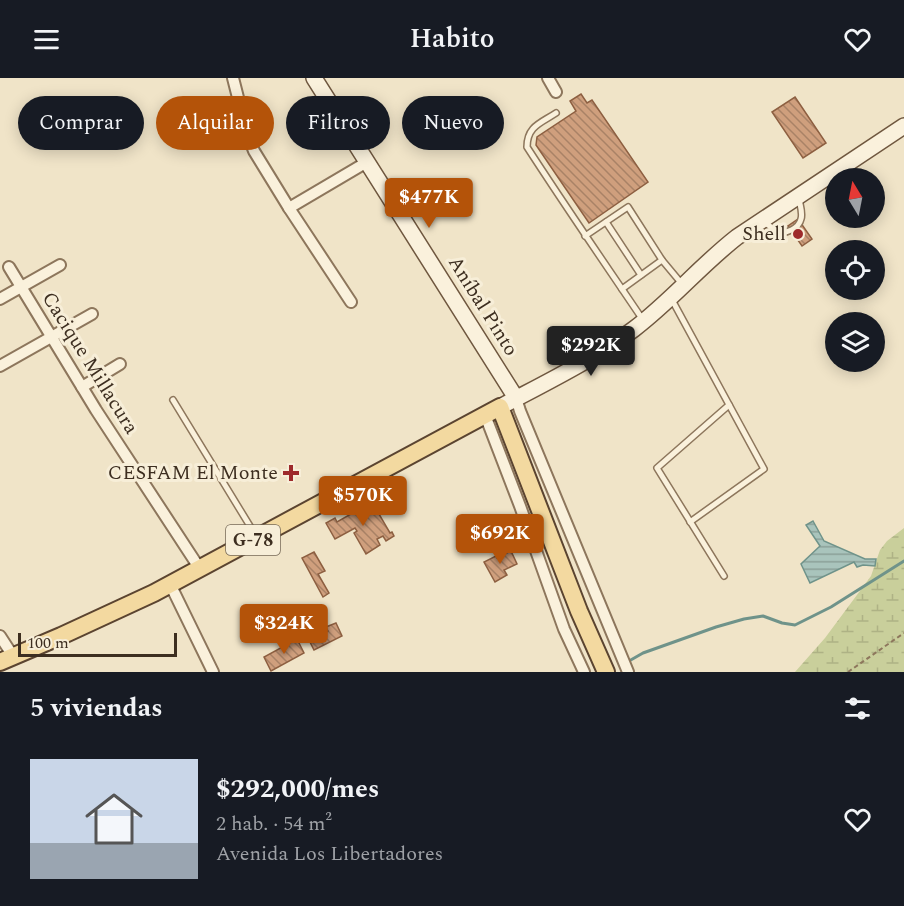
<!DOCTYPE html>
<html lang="es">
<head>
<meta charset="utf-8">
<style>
	:root { --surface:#171b24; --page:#242831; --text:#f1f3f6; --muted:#9ea1a6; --line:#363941; --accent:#b45309 }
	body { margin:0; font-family:Spectral,serif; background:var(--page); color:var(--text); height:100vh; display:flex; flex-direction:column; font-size:22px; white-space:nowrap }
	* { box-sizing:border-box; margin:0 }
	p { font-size:20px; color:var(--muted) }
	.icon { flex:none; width:33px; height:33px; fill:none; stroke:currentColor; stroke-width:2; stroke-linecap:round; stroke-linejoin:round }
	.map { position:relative; height:594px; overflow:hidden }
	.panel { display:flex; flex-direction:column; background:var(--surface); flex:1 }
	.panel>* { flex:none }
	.banner { position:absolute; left:18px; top:18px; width:600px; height:54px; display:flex; gap:12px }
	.needle { width:39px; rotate:350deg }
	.tools { position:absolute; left:825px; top:90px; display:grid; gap:12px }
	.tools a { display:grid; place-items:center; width:60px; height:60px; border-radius:50%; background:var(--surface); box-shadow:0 3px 15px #0003; font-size:30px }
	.scale { position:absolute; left:18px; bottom:15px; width:159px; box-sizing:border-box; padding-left:6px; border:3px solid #3d2e20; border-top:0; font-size:16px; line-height:21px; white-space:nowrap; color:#3d2e20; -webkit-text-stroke:4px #f7eed8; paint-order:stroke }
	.price { position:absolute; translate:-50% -51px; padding:0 14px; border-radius:6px; background:var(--accent); color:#fff; font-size:20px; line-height:39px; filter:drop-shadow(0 2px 3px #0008) }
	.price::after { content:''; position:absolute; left:50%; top:36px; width:18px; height:14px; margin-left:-9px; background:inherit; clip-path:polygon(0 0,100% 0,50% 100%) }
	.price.selected { background:#222; color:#fff }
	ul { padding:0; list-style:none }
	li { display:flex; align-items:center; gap:18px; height:150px; padding:0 30px }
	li+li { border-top:2px solid var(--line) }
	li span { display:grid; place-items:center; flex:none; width:168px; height:120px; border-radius:0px; color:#555 }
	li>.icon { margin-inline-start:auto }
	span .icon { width:72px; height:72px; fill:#fffc; stroke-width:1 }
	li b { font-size:26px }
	h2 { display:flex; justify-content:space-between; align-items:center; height:72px; padding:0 30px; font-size:26px }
	.pill { padding:0 21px; border-radius:27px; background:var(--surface); box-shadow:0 3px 15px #0003; font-size:21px; line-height:54px }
	.pill.selected { background:var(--accent); color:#fff }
	header { display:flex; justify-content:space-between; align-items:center; height:78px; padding:0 30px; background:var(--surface); font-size:27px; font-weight:600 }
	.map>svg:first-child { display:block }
	.wetland { fill:url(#wetland-marsh) }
	.water { fill:url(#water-rules); stroke:#6f938a; stroke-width:1.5 }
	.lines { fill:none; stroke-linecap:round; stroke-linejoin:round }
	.stream { stroke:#6f938a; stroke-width:3 }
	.building { fill:url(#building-back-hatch); stroke:#8d5f41; stroke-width:1.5 }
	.lane-casing { stroke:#8d765c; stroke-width:8 }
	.street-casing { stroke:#8d765c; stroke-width:14 }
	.secondary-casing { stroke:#6f573f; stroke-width:18 }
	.primary-casing { stroke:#5b4430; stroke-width:20 }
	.path { stroke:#8d765c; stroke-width:2; stroke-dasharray:4.5 3; stroke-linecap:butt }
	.lane { stroke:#faf1dc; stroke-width:5 }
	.street { stroke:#faf1dc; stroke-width:10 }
	.secondary { stroke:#faf1dc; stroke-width:15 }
	.primary { stroke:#f3d9a0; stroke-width:16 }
	.poi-dot { fill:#9e2a2b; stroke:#f7eed8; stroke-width:2 }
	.labels { text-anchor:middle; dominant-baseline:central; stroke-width:6; stroke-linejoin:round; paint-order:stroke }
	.shield { fill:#f7eed8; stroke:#756857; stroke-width:1.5 }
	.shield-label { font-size:18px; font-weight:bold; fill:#3d2e20 }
	.poi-label { font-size:20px; fill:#3d2e20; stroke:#f7eed8; text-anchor:end }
	.street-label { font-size:20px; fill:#3d2e20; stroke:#f7eed8 }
</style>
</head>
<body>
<header><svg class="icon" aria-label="menu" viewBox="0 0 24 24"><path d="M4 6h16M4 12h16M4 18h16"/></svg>Habito<svg class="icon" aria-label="heart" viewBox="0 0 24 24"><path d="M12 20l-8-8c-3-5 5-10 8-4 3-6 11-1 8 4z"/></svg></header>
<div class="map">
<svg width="904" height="594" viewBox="0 0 904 594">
	<defs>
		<pattern id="wetland-marsh" width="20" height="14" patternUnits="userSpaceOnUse" patternTransform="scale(1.5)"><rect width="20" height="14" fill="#c9cf9b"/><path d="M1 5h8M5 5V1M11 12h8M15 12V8" fill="none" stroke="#aeb285"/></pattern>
		<pattern id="water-rules" width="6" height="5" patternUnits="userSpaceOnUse" patternTransform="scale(1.5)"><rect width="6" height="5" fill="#a9c4bc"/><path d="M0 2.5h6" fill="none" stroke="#8ba098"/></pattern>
		<pattern id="building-back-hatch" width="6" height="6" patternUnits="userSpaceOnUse" patternTransform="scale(1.5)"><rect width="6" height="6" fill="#cf9f7d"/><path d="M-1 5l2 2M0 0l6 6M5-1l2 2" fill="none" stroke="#a98266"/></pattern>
	</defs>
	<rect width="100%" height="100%" fill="#f0e4c8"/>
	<polygon class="wetland" points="904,450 904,594 795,594 825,560 871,498 880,472 887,463"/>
	<polygon class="water" points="813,443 824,463 865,481 876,481 875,488 863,487 857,489 854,484 810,505 801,486 820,468 806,447"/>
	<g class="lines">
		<polyline class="stream" points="629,583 643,575 716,549 744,541 763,538 782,545 795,547 831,529 904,483"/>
	</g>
	<g class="building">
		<polygon points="581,16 587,25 592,22 648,104 589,145 536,67 537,59 576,33 570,23"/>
		<polygon points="795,19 826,65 803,80 772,34"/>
		<polygon points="798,141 812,161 802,168 788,148"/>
		<polygon points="372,424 390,455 392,454 394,458 386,463 383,458 377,461 380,467 366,476 354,455 357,453 355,450 335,461 326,445 335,440 337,444"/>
		<polygon points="511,473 517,486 504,492 507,497 495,504 484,484 496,478 497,480"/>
		<polygon points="314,474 325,493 318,496 329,515 323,519 302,480"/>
		<polygon points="336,545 342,558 314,572 303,550 310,546 316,558 328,553 326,549"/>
		<polygon points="297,561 304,575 271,593 264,579"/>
	</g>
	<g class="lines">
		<defs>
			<g id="lane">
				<path d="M556,35c-15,10 -29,13 -29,34 31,48 63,95 95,142l40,-29 -34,-53 -43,29"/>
				<polyline points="606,144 641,197"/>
				<path d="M765,145c4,2 8,6 12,8 9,4 22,-3 24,-12 2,-6 -1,-14 -2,-20"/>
				<polyline points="662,182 682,206"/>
				<polyline points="622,211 643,242"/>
				<polyline points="671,220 764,391 690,444"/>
				<polyline points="173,322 256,458"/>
				<polyline points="724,498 657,390 729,327"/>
			</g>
			<g id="street">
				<polyline points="233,0 247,55 254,73 289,130 351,224"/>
				<polyline points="548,0 556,14"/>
				<polyline points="289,130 367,84"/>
				<polyline points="9,189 96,332 200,491"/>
				<polyline points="0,221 60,187"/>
				<polyline points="0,288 92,236"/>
				<polyline points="82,309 120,286"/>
				<polyline points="516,320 520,333 628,594"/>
				<polyline points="485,337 520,428 564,551 584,594"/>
				<polyline points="170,506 213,594"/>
				<polyline points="0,558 13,578"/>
			</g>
			<g id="secondary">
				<polyline points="314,0 516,320"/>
				<path d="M500,329c45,-24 93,-47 134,-78 37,-28 67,-64 103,-92l167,-111"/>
			</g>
			<polyline id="primary" points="0,584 61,558 154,515 500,329 579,533 606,594"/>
		</defs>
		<use href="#lane" class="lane-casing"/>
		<use href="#street" class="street-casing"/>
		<use href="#secondary" class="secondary-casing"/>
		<use href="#primary" class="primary-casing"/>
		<polyline class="path" points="848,594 904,555"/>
		<use href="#lane" class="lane"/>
		<use href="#street" class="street"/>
		<use href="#secondary" class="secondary"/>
		<use href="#primary" class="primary"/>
	</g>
	<g class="poi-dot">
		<circle cx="798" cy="156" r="6"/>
		<path d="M288 386h6v6h6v6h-6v6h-6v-6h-6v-6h6z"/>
	</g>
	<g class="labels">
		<rect class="shield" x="226" y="447" width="54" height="30" rx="4.5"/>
		<g class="shield-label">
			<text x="253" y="462">G-78</text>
		</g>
		<g class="poi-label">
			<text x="786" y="156">Shell</text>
			<text x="278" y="395">CESFAM El Monte</text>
		</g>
		<g class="street-label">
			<text transform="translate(483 228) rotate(58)">Aníbal Pinto</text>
			<text transform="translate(90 285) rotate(58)">Cacique Millacura</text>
		</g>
	</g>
</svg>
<div class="tools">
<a><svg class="needle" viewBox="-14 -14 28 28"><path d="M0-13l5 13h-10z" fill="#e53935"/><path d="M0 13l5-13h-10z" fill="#9ea1a6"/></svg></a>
<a><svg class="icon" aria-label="locate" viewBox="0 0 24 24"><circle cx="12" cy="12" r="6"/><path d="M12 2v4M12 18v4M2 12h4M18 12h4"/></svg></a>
<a><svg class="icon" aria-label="layers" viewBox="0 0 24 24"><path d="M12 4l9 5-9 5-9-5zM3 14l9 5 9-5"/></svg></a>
</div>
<div class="scale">100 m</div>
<b class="price" style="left:429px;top:151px">$477K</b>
<b class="price selected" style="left:591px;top:299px">$292K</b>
<b class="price" style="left:363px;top:449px">$570K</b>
<b class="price" style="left:500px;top:487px">$692K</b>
<b class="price" style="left:284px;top:577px">$324K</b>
<div class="banner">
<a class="pill">Comprar</a>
<a class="pill selected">Alquilar</a>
<a class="pill">Filtros</a>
<a class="pill">Nuevo</a>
</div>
</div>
<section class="panel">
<h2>5 viviendas<svg class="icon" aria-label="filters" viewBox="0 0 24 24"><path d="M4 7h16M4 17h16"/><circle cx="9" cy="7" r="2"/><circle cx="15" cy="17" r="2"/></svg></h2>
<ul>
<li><span style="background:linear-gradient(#c9d6e8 70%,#9aa5b1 0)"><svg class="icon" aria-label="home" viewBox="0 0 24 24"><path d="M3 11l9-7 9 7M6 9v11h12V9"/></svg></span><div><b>$292,000/mes</b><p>2 hab. · 54 m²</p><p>Avenida Los Libertadores</p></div><svg class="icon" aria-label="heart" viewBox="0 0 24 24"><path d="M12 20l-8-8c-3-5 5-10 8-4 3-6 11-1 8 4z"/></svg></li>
</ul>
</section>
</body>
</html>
